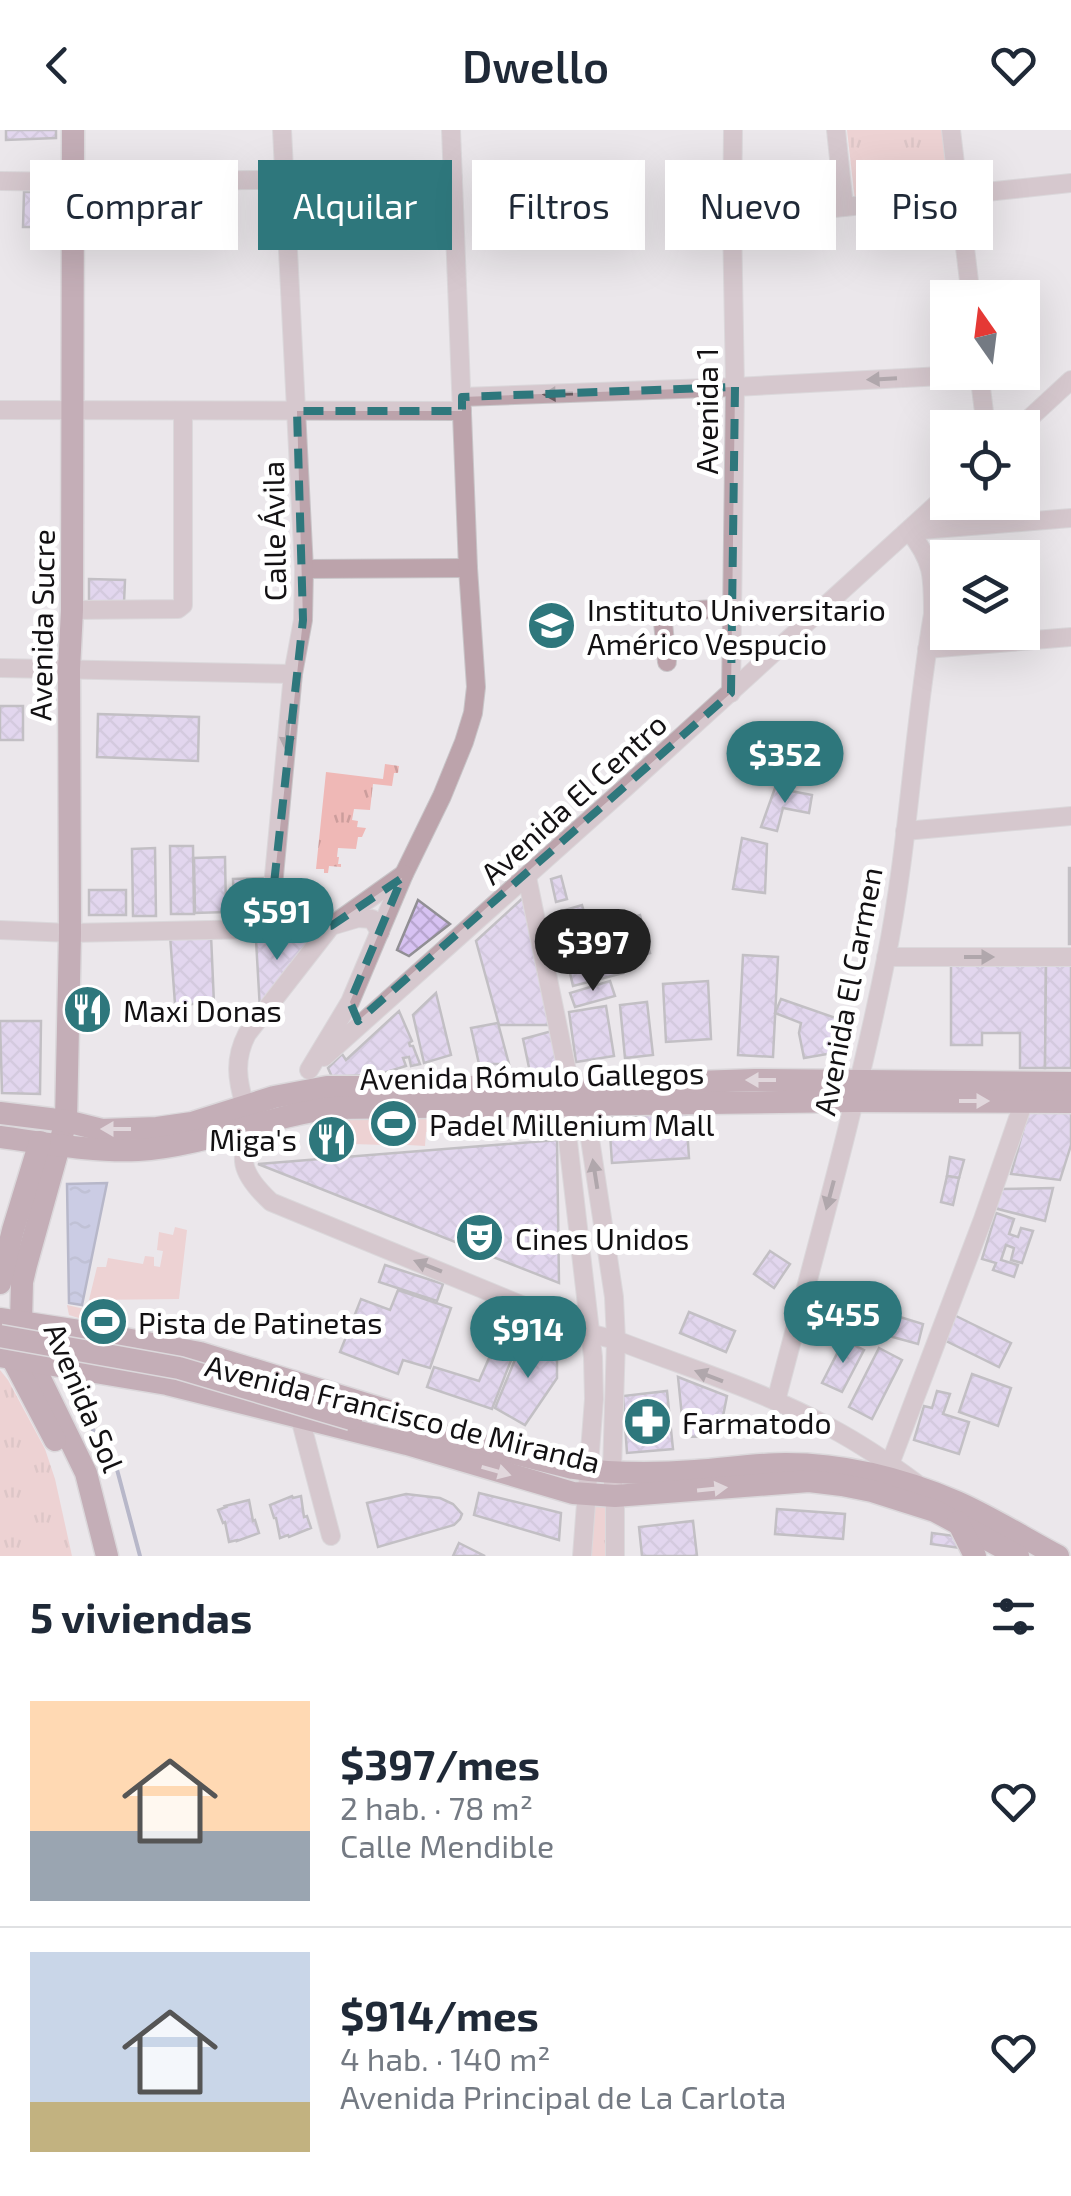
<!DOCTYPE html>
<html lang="es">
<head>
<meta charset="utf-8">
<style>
	:root { --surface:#fff; --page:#f2f2f3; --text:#1f2937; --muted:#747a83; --line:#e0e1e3; --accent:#2e777c }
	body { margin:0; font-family:"Exo 2",sans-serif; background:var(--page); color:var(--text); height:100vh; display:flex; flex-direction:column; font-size:38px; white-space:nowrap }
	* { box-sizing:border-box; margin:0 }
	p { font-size:32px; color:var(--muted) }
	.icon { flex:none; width:55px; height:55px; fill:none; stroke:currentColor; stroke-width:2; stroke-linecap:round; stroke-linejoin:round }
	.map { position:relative; height:1426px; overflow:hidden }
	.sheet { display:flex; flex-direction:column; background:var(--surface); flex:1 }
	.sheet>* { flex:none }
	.banner { position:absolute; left:30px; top:30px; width:1012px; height:90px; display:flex; gap:20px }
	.needle { width:65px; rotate:346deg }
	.fabs { position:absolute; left:930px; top:150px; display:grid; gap:20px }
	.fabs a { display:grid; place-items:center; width:110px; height:110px; border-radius:0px; background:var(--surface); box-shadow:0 10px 40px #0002; font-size:50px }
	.price { position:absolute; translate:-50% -85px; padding:0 22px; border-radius:35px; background:var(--accent); color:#fff; font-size:32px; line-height:65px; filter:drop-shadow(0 2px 5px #0008) }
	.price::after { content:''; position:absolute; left:50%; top:60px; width:30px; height:22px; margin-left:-15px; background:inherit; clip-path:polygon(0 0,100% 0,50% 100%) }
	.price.selected { background:#222; color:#fff }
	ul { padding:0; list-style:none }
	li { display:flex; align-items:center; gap:30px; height:250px; padding:0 30px }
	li+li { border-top:2px solid var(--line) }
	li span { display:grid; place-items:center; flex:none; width:280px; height:200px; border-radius:0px; color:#555 }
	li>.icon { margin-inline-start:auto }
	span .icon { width:120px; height:120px; fill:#fffc; stroke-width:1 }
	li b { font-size:42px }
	h2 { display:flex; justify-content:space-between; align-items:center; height:120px; padding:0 30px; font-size:42px }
	.chip { padding:0 35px; border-radius:0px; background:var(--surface); box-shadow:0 10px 40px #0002; font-size:35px; line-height:90px }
	.chip.selected { background:var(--accent); color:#fff }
	header { display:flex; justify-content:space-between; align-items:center; height:130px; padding:0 30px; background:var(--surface); font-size:45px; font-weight:600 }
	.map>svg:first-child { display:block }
	.park { fill:url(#park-tufts) }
	.garden { fill:#efb8b6 }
	.water { fill:url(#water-ripples); stroke:#787d9f; stroke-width:2.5 }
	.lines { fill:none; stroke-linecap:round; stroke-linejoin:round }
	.stream { stroke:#787d9f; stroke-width:4 }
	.building { fill:url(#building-cross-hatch); stroke:#918f94; stroke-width:2.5 }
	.minor-casing { stroke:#c8c5c8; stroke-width:20 }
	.major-casing { stroke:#c8c5c8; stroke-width:25 }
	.minor { stroke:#bca3ab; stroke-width:18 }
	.major { stroke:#946978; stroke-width:22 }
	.major-bridge-casing { stroke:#c8c5c8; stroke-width:25; stroke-linecap:butt }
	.major-bridge { stroke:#946978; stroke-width:22 }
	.oneway { fill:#685a5f }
	.oneway2 { fill:#d4c3c9 }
	.marked { fill:none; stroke:#2e777c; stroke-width:8; stroke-dasharray:20 12; stroke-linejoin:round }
	.labels { text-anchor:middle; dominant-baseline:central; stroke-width:10; stroke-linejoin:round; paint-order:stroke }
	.street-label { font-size:30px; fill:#131113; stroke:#fff }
	.poi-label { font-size:30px; fill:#131113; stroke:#fff; text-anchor:start }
</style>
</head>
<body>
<header><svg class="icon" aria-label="back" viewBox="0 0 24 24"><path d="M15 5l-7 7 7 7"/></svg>Dwello<svg class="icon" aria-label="heart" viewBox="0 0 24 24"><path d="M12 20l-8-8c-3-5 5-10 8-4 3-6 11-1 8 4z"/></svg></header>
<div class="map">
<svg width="1071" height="1426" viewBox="0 0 1071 1426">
	<defs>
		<pattern id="park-tufts" width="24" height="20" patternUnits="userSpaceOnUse" patternTransform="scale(2.5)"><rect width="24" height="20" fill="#efb8b6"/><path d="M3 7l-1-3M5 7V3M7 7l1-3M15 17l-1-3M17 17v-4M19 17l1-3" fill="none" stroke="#cc9d9c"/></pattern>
		<pattern id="water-ripples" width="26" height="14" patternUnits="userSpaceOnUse" patternTransform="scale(2.5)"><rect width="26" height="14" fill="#a4abdb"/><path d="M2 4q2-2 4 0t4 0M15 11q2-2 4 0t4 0" fill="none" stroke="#8c92bb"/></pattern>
		<pattern id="building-cross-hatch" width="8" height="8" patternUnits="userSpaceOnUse" patternTransform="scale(2.5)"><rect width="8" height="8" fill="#d7c2f2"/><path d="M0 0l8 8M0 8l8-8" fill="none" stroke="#b8a6cf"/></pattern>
	</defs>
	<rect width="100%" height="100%" fill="#ebe7eb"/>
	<g class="park">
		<polygon points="847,0 947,0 954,59 855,70"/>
		<polygon points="385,634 399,636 398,643 394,643 392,656 373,654 370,680 354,679 352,690 358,691 357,697 366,698 362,707 358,707 356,719 338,718 337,727 339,727 338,734 341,734 341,737 329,736 328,743 324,743 324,739 316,739 326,642 383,649"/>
		<polygon points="0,1240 8,1250 45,1319 55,1349 72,1426 0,1426"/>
		<polygon points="585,1365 615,1366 615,1426 582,1426"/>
	</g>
	<g class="garden">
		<polygon points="452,985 458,1002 426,1002 425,1016 392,1014 391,1002 386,1002 385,1015 352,1014 352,1002 332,1002 332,987"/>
		<polygon points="175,1097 187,1100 179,1169 89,1170 97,1137 106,1137 108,1128 143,1134 145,1126 154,1127 154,1136 160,1137 163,1121 157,1120 159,1102 173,1105"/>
		<polygon points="67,1175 115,1186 111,1198 69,1185"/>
	</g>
	<polygon class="water" points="107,1053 82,1175 69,1173 67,1054"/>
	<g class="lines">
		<polyline class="stream" points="72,1269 115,1332 140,1426"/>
	</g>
	<g class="building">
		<polygon points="6,0 56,0 56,8 6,10"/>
		<polygon points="24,62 57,62 57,97 23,97"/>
		<polygon points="89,449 125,450 124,473 89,472"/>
		<rect x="0" y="576" width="23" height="34"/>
		<polygon points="98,584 199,587 198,631 97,627"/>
		<polygon points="775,658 812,665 809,683 783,678 777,701 761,697"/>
		<polygon points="742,708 767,714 765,763 733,759"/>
		<polygon points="170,716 193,716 194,784 171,784"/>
		<polygon points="155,718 156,786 133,786 132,719"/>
		<polygon points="225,727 226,782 195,783 194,728"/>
		<rect x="1069" y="738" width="2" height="76"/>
		<polygon points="561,746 567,769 556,772 551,749"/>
		<polygon points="265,748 265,783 234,783 233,749"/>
		<rect x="89" y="760" width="37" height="25"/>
		<polygon points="524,767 552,895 499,895 476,811"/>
		<polygon points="418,770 450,794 409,826 397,820"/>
		<polygon points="582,775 586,789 562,796 558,782"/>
		<polygon points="640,785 650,823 626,829 623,817 570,830 564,806 591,800 592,806 629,798 626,789"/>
		<polygon points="170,805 211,805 214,874 175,874"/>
		<polygon points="315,808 260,880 256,810"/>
		<polygon points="743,825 778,827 773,927 738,925"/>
		<polygon points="619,826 623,843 573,856 569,839"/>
		<polygon points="951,834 1046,834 1045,938 1020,938 1020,903 982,903 982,915 951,915"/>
		<polygon points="1046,834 1071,835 1071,938 1045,938"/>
		<polygon points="610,851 615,866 575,877 570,863"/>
		<polygon points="708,851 711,909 666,912 663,854"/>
		<polygon points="436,863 451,925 424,933 413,885"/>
		<polygon points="781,869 850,893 839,922 804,928 799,903 801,893 775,883"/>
		<polygon points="647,872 653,925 625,928 620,875"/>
		<polygon points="606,876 614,926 576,932 569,882"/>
		<polygon points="399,881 412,911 409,913 410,916 413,916 420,934 411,936 409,927 403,928 406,936 380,944 332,947 328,938 342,924 346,930"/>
		<polygon points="0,891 41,891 40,964 2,963"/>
		<polygon points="498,893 509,934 479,934 471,898"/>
		<polygon points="552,901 562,943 531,947 523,909"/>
		<polygon points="1029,979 1071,983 1071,1015 1060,1050 1011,1044"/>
		<polygon points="686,982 689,1028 612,1033 609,988"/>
		<polygon points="557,1010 559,1153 258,1034"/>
		<polygon points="950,1027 964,1030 959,1048 947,1046"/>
		<polygon points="947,1046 959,1048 953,1075 941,1072"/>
		<polygon points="1053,1058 1045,1091 994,1078 1000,1059"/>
		<polygon points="996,1083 1014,1089 1009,1104 1018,1107 1021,1098 1033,1101 1022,1133 1011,1130 1014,1118 1006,1115 1001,1130 1018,1135 1014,1147 993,1140 996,1133 982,1129"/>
		<polygon points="770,1121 790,1134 774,1158 754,1144"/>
		<polygon points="385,1135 443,1154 437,1171 379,1152"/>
		<polygon points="398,1160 451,1178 430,1238 403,1230 398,1244 340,1222 361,1169 390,1180"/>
		<polygon points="689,1182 735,1201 726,1222 680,1203"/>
		<polygon points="887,1183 923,1194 918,1214 882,1204"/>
		<polygon points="954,1185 1011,1213 999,1237 942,1209"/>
		<polygon points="506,1189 524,1197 492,1279 427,1257 434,1237 479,1251"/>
		<polygon points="526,1203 536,1208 557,1231 557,1248 525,1295 495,1278"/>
		<polygon points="844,1210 864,1220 842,1262 822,1253"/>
		<polygon points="879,1218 902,1230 872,1289 849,1277"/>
		<polygon points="972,1244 1011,1258 998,1296 959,1282"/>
		<polygon points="678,1247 727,1266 719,1306 684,1307"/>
		<polygon points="667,1261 673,1319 627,1323 623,1266"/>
		<polygon points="937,1261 950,1264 943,1284 969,1292 959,1324 914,1310 924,1276 932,1278"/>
		<polygon points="479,1363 561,1383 559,1410 474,1385"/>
		<polygon points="406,1364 440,1368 453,1374 462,1384 460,1389 454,1395 378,1417 367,1373"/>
		<polygon points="292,1366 293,1368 301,1366 304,1387 307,1386 311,1398 289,1407 288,1405 280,1408 276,1388 274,1388 270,1375"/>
		<polygon points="249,1370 253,1391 255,1390 259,1403 237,1411 237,1410 229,1412 225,1392 223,1393 218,1380 226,1377 225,1376"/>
		<polygon points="777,1379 845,1384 843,1409 775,1404"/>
		<polygon points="693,1391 697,1426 642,1426 639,1397"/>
		<polygon points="932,1403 962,1407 961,1418 931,1414"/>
		<polygon points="459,1413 485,1426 453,1426"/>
	</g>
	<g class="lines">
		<defs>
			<g id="minor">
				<polyline points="836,0 844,77"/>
				<polyline points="951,0 971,168"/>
				<polyline points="0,51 73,52 453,48"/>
				<polyline points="732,89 1071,53"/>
				<polyline points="979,242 986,298"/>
				<polyline points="462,267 735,257 980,244"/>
				<polyline points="0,280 462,281"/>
				<polyline points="1019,298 1071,250"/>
				<polyline points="909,401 1071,388"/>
				<polyline points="304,439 468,438"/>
				<polyline points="72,480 178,479 183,475 183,281"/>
				<polyline points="927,519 1071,507"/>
				<polyline points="667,532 662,483 664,482 732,478"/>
				<polyline points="0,538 293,544"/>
				<polyline points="731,563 735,257 732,89 733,0"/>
				<polyline points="905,701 1071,686"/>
				<polyline points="527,747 567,941 572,956 585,976 614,1167 616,1210 612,1341 615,1378 615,1426"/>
				<polyline points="269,799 293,544 303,490 304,439 282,0"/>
				<polyline points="0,800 70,803 300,798 331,796 358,788 372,789 380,802"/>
				<polyline points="886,827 1071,827"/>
				<polyline points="324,927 625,658 948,364"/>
				<polyline points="309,940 350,872 404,744 442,666 464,612 473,583 476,557 468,438 451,0"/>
				<polyline points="569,965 564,977 593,1227 594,1269 582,1426"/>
				<path d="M245,976c-8,-26 -11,-47 2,-72l84,-108 73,-52"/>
				<path d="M262,993c-30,31 -20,52 9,79l321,132 24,6c72,28 148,51 215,88 30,16 58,35 85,55"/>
				<path d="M776,1271c38,-146 80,-293 110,-442 23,-114 27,-231 47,-345 0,-39 0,-53 -24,-83"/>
				<polyline points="300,1288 331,1406"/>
				<polyline points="890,1334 983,1089 1024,971"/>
			</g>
			<g id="major">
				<polyline points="73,0 72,480 69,539 70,803 66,991 26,1135 22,1152 21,1192 32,1232 86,1343 107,1426"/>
				<polyline points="0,983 66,991 102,1000 157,998 192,993 274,967 327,957 548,957 755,950 1071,953"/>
				<path d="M0,1007c45,6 92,15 138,13 68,-4 130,-35 196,-42l520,-7 217,1"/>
				<polyline points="0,1153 13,1100 40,1012"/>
				<path d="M0,1189l99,15 101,19 195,60 15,14 163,41c39,6 82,6 122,3 30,-2 61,-7 91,-7 59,0 117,15 171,38 34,15 67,36 101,54"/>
				<polyline points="9,1217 12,1228 55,1310"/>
				<polyline points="0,1226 167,1254 407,1314 573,1363 615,1366 809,1351 842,1355 872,1361 935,1381 1018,1426"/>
				<polyline points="958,1392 975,1426"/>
			</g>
		</defs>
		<use href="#minor" class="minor-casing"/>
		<use href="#major" class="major-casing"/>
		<use href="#minor" class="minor"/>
		<use href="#major" class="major"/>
		<defs>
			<polyline id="major-bridge" points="0,1206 179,1238 351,1289"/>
		</defs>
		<use href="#major-bridge" class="major-bridge-casing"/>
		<use href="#major-bridge" class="major-bridge"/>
	</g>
	<defs><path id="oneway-solid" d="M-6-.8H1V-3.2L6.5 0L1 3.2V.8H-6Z" transform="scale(2.5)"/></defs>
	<g class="oneway">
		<use href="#oneway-solid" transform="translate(882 249) rotate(177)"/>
		<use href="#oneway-solid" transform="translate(558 264) rotate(178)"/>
		<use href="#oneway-solid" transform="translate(287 605) rotate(95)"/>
		<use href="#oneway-solid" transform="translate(979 827)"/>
		<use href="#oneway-solid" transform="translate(595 1044) rotate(-99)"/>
		<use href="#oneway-solid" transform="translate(830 1065) rotate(105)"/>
		<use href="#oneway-solid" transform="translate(428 1136) rotate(-158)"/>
		<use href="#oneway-solid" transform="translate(709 1246) rotate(-159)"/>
	</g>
	<g class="oneway2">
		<use href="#oneway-solid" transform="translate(761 950) rotate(180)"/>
		<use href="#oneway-solid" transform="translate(974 971)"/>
		<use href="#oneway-solid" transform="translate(116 999) rotate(180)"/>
		<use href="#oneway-solid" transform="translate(496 1341) rotate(16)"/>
		<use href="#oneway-solid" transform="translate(712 1359) rotate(-6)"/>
	</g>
	<path d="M0 0H1071V1426H0ZM735,257l-4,306 -373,328 -8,-19 52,-124 -71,48 -62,3 34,-309 -6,-209h165v-14z" fill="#ebe7eb" fill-opacity=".55" fill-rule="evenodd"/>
	<path class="marked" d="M735,257l-4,306 -373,328 -8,-19 52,-124 -71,48 -62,3 34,-309 -6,-209h165v-14z"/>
	<defs>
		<symbol id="university-disc" viewBox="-11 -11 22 22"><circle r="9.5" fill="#2e777c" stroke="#fff"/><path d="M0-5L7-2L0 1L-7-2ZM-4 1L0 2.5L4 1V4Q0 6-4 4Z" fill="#fff"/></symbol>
		<symbol id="restaurant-disc" viewBox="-11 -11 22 22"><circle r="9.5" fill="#2e777c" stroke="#fff"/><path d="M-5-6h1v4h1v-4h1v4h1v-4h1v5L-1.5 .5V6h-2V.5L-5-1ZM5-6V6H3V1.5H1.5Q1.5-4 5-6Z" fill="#fff"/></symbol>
		<symbol id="stadium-disc" viewBox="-11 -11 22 22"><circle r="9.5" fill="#2e777c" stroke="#fff"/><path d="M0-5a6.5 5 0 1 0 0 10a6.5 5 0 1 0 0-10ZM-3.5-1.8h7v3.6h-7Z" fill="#fff"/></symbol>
		<symbol id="theatre-disc" viewBox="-11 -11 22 22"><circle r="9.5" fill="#2e777c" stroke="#fff"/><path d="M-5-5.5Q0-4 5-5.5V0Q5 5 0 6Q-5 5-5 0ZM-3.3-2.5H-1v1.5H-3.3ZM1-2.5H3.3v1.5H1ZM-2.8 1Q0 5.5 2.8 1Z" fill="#fff"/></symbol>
		<symbol id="pharmacy-disc" viewBox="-11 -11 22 22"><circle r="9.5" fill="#2e777c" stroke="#fff"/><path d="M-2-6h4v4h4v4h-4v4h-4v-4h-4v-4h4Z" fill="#fff"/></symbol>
	</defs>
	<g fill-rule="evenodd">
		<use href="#university-disc" x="524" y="468" width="55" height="55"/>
		<use href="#restaurant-disc" x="60" y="852" width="55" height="55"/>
		<use href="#stadium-disc" x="366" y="966" width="55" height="55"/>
		<use href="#restaurant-disc" x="304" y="982" width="55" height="55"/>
		<use href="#theatre-disc" x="452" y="1080" width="55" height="55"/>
		<use href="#stadium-disc" x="76" y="1164" width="55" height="55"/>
		<use href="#pharmacy-disc" x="620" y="1264" width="55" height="55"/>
	</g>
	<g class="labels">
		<g class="street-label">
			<text transform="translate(706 281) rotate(-90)">Avenida 1</text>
			<text transform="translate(273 401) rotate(-91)">Calle Ávila</text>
			<text transform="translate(41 495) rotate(-89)">Avenida Sucre</text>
			<text transform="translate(573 668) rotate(-42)">Avenida El Centro</text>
			<text transform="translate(847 861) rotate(-79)">Avenida El Carmen</text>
			<text transform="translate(532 945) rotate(-1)">Avenida Rómulo Gallegos</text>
			<text transform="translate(85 1267) rotate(67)">Avenida Sol</text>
			<text transform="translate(403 1283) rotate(14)">Avenida Francisco de Miranda</text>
		</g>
		<g class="poi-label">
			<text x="587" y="479">Instituto Universitario<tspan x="587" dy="34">Américo Vespucio</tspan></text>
			<text x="123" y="880">Maxi Donas</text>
			<text x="429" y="994">Padel Millenium Mall</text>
			<text x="297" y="1009" text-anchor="end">Miga's</text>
			<text x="515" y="1108">Cines Unidos</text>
			<text x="138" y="1192">Pista de Patinetas</text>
			<text x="682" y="1292">Farmatodo</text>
		</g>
	</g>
</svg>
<div class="fabs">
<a><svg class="needle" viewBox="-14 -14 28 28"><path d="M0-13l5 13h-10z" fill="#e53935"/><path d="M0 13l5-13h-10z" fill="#747a83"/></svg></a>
<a><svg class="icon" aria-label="locate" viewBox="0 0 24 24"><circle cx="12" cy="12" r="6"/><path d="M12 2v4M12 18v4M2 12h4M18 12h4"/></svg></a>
<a><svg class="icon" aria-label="layers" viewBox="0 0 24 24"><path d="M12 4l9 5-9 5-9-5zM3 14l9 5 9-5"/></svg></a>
</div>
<b class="price" style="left:785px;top:676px">$352</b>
<b class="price" style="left:277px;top:833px">$591</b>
<b class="price selected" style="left:593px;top:864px">$397</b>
<b class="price" style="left:843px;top:1236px">$455</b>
<b class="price" style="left:528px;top:1251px">$914</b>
<div class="banner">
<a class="chip">Comprar</a>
<a class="chip selected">Alquilar</a>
<a class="chip">Filtros</a>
<a class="chip">Nuevo</a>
<a class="chip">Piso</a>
</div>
</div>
<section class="sheet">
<h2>5 viviendas<svg class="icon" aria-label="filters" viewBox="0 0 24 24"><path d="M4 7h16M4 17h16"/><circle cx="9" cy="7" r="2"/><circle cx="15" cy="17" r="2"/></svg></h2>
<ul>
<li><span style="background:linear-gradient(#ffd9b3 65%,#9aa5b1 0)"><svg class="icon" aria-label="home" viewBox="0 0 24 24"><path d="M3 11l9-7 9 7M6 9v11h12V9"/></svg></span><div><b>$397/mes</b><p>2 hab. · 78 m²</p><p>Calle Mendible</p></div><svg class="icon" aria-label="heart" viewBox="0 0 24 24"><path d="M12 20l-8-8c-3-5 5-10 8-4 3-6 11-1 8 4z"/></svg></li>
<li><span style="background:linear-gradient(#c9d6e8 75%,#c2b280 0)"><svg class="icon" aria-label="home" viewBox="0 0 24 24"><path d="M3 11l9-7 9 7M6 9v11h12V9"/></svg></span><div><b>$914/mes</b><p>4 hab. · 140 m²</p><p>Avenida Principal de La Carlota</p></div><svg class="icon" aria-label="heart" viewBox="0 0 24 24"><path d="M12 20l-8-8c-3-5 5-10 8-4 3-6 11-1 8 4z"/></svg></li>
</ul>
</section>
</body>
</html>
